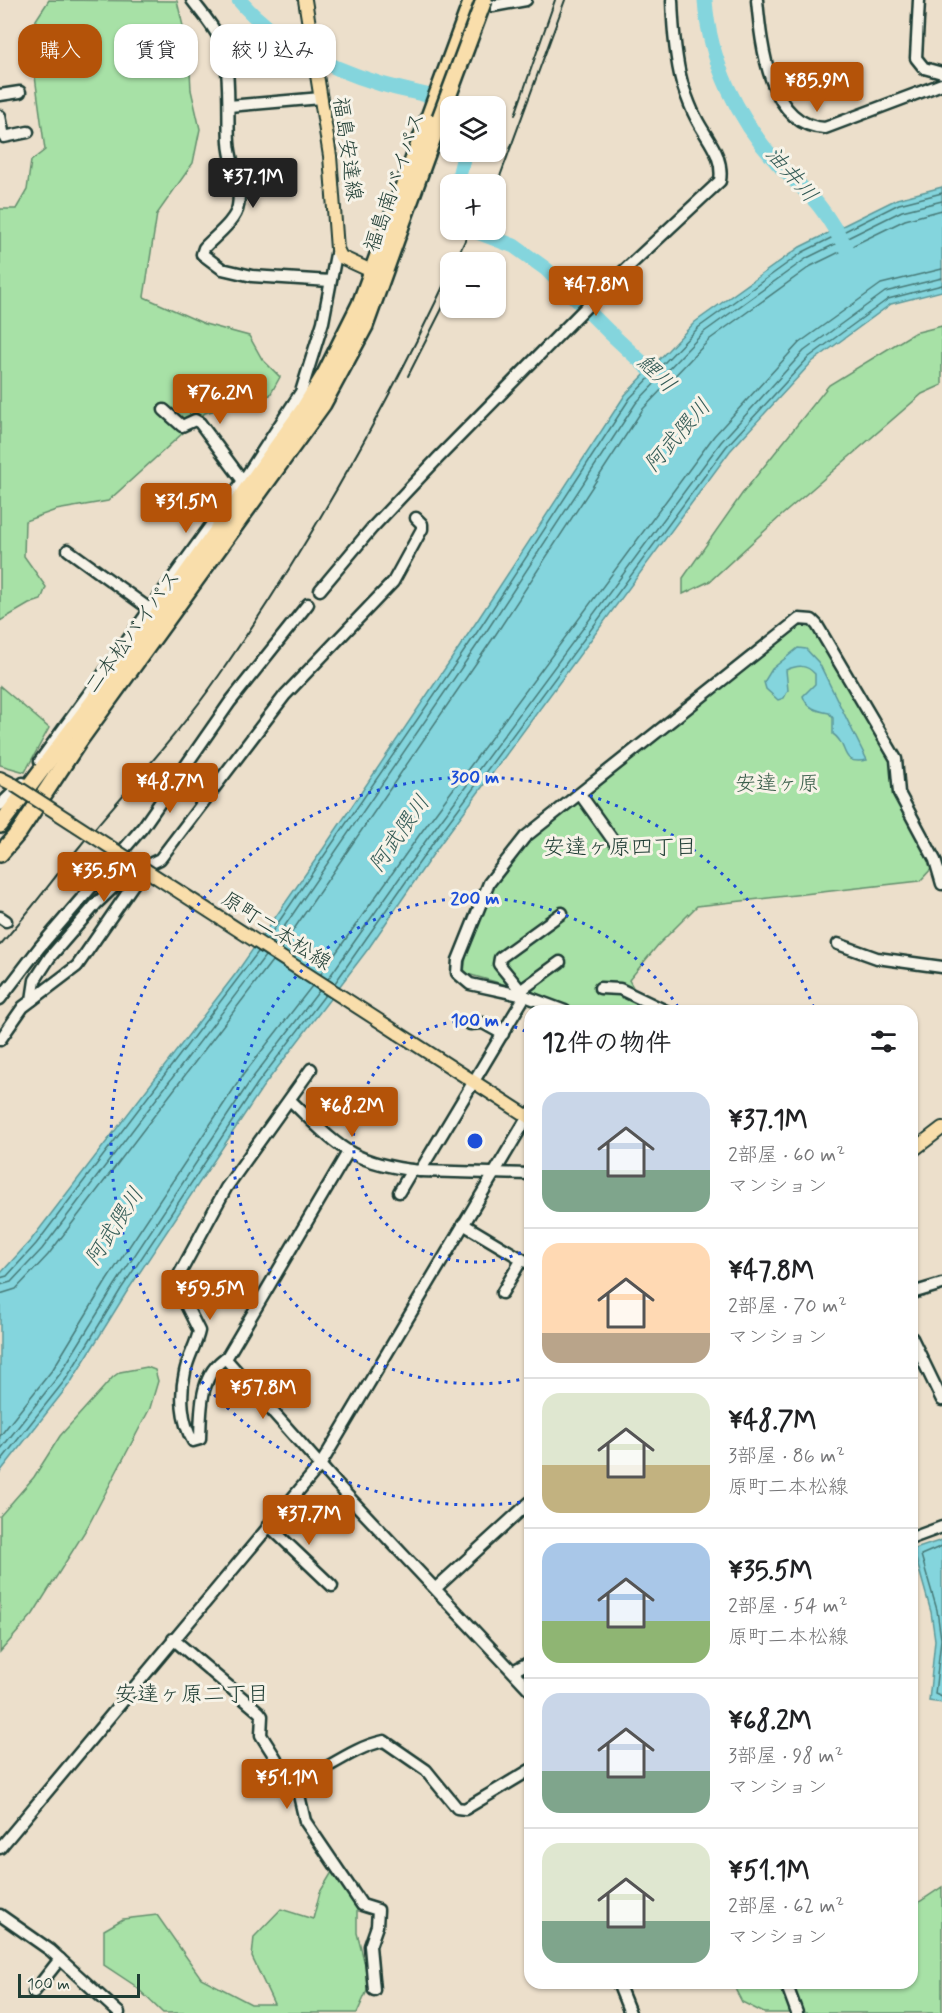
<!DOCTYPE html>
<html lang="ja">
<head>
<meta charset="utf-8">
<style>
	:root { --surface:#fff; --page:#f2f2f2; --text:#202124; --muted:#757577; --line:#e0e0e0; --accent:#b45309 }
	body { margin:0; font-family:Mynerve,"Klee One",sans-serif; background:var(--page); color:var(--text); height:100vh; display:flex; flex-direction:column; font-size:22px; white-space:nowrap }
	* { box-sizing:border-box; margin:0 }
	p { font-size:20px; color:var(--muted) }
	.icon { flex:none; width:33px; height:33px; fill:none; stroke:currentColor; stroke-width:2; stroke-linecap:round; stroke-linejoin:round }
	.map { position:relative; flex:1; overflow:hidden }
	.details { position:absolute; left:524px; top:1005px; width:394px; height:984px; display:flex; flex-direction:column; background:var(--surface); border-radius:18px; box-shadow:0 2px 4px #0004 }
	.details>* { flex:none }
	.guide { position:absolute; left:18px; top:24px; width:416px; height:54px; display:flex; gap:12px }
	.tools { position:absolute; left:440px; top:96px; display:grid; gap:12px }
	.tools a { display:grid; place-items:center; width:66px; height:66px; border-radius:12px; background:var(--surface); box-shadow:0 2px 4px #0004; font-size:30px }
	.scale { position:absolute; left:18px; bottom:15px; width:122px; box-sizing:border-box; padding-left:6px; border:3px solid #1f3d34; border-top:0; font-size:16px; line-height:21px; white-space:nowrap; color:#1f3d34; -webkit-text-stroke:4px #f7f3e8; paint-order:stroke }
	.price { position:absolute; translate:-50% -51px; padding:0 14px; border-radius:6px; background:var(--accent); color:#fff; font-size:20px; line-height:39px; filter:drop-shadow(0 2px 3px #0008) }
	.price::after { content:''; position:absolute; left:50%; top:36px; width:18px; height:14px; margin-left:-9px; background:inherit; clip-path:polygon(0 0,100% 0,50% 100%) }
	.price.active { background:#222; color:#fff }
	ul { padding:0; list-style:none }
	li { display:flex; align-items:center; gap:18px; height:150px; padding:0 18px }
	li+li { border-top:2px solid var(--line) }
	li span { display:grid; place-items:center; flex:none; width:168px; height:120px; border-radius:18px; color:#555 }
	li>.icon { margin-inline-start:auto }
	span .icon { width:72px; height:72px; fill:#fffc; stroke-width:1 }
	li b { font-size:26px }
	h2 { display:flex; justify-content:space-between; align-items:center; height:72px; padding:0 18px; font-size:26px }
	.pill { padding:0 21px; border-radius:18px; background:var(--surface); box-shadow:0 2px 4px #0004; font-size:21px; line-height:54px }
	.pill.active { background:var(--accent); color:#fff }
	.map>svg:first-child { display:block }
	.green { fill:#a7e1a6; stroke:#638f6d; stroke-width:1.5 }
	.water { fill:#84d5dd; stroke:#5c9899; stroke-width:1.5 }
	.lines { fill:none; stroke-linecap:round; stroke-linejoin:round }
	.shore { stroke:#477a78; stroke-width:1.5 }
	.river { stroke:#84d5dd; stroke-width:15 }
	.minor-casing { stroke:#1f3d34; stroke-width:15 }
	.major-casing { stroke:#1f3d34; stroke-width:16 }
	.highway-casing { stroke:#1f3d34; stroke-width:20 }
	.minor { stroke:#f7f3e8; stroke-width:10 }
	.major { stroke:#f9deab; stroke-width:12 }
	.highway { stroke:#f9deab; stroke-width:15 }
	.rail { stroke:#1f3d34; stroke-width:2 }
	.major-bridge-casing { stroke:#1f3d34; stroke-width:16; stroke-linecap:butt }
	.highway-bridge-casing { stroke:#1f3d34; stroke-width:20; stroke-linecap:butt }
	.major-bridge { stroke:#f9deab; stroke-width:12 }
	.highway-bridge { stroke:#f9deab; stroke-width:15 }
	.ring { fill:none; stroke:#1d4ed8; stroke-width:3; stroke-dasharray:3 6 }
	.labels { text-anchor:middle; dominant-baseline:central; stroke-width:6; stroke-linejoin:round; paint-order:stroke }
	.street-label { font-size:21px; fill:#1f3d34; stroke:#f7f3e8 }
	.park-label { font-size:21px; fill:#3a5e4b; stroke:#f7f3e8 }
	.water-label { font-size:22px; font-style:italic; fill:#335b56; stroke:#f7f3e8 }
	.neighbourhood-label { font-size:22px; fill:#1f3d34; stroke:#f7f3e8 }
	.centre { fill:#1d4ed8; stroke:#f7f3e8; stroke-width:3 }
	.ring-label { font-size:18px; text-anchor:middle; font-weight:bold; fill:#1d4ed8; stroke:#f7f3e8; stroke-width:6; stroke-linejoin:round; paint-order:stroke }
</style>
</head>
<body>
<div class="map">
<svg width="942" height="2013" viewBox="0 0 942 2013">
	<rect width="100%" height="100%" fill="#ecdfcb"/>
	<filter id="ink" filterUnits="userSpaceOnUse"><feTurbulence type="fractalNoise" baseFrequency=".0167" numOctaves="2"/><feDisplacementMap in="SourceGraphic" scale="12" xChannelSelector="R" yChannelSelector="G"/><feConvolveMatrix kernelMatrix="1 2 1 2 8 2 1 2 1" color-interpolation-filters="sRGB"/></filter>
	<g filter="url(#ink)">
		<g class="green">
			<polygon points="49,0 177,1 189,51 191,90 200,129 193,163 157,214 144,297 205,324 249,336 262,359 280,377 270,395 205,413 108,501 56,510 25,521 24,556 46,587 41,600 29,604 0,621 0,209 16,209 27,190 31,161 45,150 34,69 32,26"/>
			<polygon points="942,326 942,385 922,394 782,515 710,581 683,594 683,578 742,494 829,385 914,333"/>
			<polygon points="809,622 892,758 895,789 933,867 920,881 697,906 658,945 629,980 646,1011 562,1011 527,991 464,973 466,956 496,880 524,846 564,811 798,623"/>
			<polygon points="0,686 49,728 25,772 0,765"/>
			<polygon points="147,1367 155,1370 158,1381 150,1408 87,1528 33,1614 0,1652 0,1516 34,1477 60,1436 113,1377 120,1372"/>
			<polygon points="332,1872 357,1884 357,1933 370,1984 357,2013 163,2013 134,1985 104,1965 104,1930 123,1919 157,1915 201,1978 251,2004 274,2004 252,1957 254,1937 281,1909 313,1919 320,1892"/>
			<polygon points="942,1887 942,2013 764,2013 742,2002 732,1983 912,1983 912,1907"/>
		</g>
		<g class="water">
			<polygon points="942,187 942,291 891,304 812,362 730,451 438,847 368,949 262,1088 126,1293 71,1382 0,1472 0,1274 31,1240 237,972 323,849 477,621 625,395 695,322 800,247 897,199"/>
			<path d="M798,648l8,1 13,14 48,97c-29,6 -17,-15 -34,-26v-16l-4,-5c-11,-2 -23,-5 -26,-17l12,-12v-10c-9,-10 -17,-9 -29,-4l2,20 -4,8 -6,2 -12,-11 -2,-7 8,-13z"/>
			<polygon points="942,1540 942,1703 929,1701 935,1640 931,1612 915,1555 915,1549"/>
		</g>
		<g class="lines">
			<g class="shore">
				<polyline points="267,939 482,625 630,398 699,327 803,252 899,204 942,193"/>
				<polyline points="273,943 488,629 636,403 704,332 807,258 902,211 942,201"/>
				<polyline points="281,948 496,634 643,409 710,339 811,266 905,220 942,210"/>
				<polyline points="321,974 420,834 714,436 799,343 881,284 942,269"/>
				<polyline points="328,979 427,839 721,442 804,351 885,292 942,278"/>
				<polyline points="335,983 433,843 726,447 809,357 888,299 942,285"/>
				<polyline points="0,1278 7,1276 36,1244 258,952"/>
				<polyline points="0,1285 11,1282 42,1249 265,956"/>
				<polyline points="0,1294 16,1289 48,1255 272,961"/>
				<polyline points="0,1436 53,1369 107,1280 243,1075 312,986"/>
				<polyline points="0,1450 60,1374 115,1285 251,1080 319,991"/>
				<polyline points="0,1462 66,1379 121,1289 257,1084 325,995"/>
				<polyline points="942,1546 921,1555 937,1610 941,1639 935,1694 942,1697"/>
			</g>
			<g class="river">
				<path d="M239,0c36,42 90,68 142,84 28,8 54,11 81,22"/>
				<path d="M705,0c4,61 33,120 74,165 12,13 25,23 36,36 12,13 21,31 31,46"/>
				<polyline points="457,184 465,152"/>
				<polyline points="472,230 514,246 546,269 608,331 664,383"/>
			</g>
			<defs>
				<g id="minor">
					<path d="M192,0c9,12 20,24 27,38 13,28 8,73 10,104 1,22 13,42 9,64 -2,15 -24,31 -34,42l-2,6 20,15 30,7 78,5"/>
					<path d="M757,0c4,42 11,126 68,128l117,-44"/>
					<polyline points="919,0 916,58 924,68 942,73"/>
					<polyline points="477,1 493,6 526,0"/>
					<polyline points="0,95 20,92"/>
					<polyline points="229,106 321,98"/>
					<polyline points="0,116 4,137 28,132"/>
					<polyline points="164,410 182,426 195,420 200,423 243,481"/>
					<polyline points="68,550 151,610"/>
					<path d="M320,590l52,-62 66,-70 161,-164 121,-113c4,-26 -13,-41 -24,-63 -6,-11 -10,-23 -14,-35 -7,-26 -9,-55 -10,-83"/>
					<polyline points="40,761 243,481 301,392 323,322 337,249"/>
					<polyline points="580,794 615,843"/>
					<polyline points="0,805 23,783"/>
					<polyline points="562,913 500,958 499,964 525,996 565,1011"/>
					<polyline points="0,917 6,921"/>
					<polyline points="838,944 877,958 942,967"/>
					<polyline points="600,988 620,989 666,1011"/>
					<polyline points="520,991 560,962"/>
					<polyline points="0,999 39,948 143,827 230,702 308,604"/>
					<polyline points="32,1000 35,980 50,957 96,904 125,876 160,859 285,695 393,582 422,529 422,524 416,518"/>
					<polyline points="470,1024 483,1023 503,1034"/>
					<polyline points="0,1040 23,1007 77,966 144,869"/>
					<path d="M311,1069l-85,119 -47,87 3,22 17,34c-3,14 -11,26 -14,41 -5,22 -4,50 8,69l7,-2c1,-29 -1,-65 27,-82l121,-205"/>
					<path d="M290,1100c49,47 59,63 130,71"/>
					<polyline points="530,1174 420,1171 525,996 470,984 457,973 458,960 489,883 525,837 799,619 812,620 817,625 896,759 899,793 935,860 942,884"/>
					<polyline points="399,1192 412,1170"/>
					<polyline points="463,1224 530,1264"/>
					<polyline points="502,1293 522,1259"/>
					<polyline points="912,1293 942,1284"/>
					<polyline points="912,1338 942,1400"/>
					<polyline points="225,1358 345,1493 530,1690"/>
					<polyline points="268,1525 332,1586"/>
					<polyline points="912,1538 942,1527"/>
					<polyline points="436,1588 530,1502"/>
					<polyline points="173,1639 259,1712 262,1716 261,1735 299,1795 305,1821 362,1905 378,1910 377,1926 370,1946 374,1990"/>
					<polyline points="513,1671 530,1662"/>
					<path d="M291,1785c33,-12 59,-37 93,-44l42,29 31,38 8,1 65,-39"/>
					<polyline points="0,1848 321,1464 530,1113"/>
					<polyline points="0,1915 50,1950 119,2013"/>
					<polyline points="618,1983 630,2013"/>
					<polyline points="786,1983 797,2013"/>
					<polyline points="34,1992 60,1959"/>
				</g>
				<g id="major">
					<polyline points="305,0 330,156 337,249 341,257 380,275"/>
					<polyline points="0,778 14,785"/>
					<polyline points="398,1033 530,1118"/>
					<polyline points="912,1151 942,1128"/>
				</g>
				<g id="highway">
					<polyline points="0,825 138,642 303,410 325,374 360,304 472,0"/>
					<polyline points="0,854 19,832 79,741 323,404 365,326 440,118"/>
				</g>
			</defs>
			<use href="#minor" class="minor-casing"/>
			<use href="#major" class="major-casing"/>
			<use href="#highway" class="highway-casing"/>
			<use href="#minor" class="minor"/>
			<use href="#major" class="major"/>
			<use href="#highway" class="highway"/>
			<g class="rail">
				<polyline points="515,115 555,0"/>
				<polyline points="495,190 565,0"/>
				<polyline points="455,262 470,230"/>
				<polyline points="408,376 450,293"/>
				<path d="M0,945c28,-31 53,-66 80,-99 47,-57 98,-111 140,-172 88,-127 164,-262 230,-402"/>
			</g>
			<defs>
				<polyline id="major-bridge" points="14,785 398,1033"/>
				<polyline id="highway-bridge" points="440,118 484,0"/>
			</defs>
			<use href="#major-bridge" class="major-bridge-casing"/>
			<use href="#highway-bridge" class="highway-bridge-casing"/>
			<use href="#major-bridge" class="major-bridge"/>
			<use href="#highway-bridge" class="highway-bridge"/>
		</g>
	</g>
	<g class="ring">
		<path d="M529 1249A121 121 0 1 1 529 1033"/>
		<path d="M528 1378A243 243 0 1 1 680 1010"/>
		<path d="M529 1501A364 364 0 1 1 815 1011"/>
	</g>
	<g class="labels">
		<g class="street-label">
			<text transform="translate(347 149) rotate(82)">福島安達線</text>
			<text transform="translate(395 182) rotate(-71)">福島南バイパス</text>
			<text transform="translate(133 632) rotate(-54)">二本松バイパス</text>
			<text transform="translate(276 931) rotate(33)">原町二本松線</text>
		</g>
		<g class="park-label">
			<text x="777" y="784">安達ヶ原</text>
		</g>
		<g class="water-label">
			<text transform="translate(791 175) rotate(49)">油井川</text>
			<text transform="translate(656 374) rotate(44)">鯉川</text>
			<text transform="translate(678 436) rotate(-49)">阿武隈川</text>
			<text transform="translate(400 834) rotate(-55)">阿武隈川</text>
			<text transform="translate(115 1227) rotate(-57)">阿武隈川</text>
		</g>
		<g class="neighbourhood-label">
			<text x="620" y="848">安達ヶ原四丁目</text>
			<text x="192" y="1695">安達ヶ原二丁目</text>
		</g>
	</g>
	<circle cx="475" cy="1141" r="9" class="centre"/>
	<g class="ring-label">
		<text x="475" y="783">300 m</text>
		<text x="475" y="904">200 m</text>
		<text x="475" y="1026">100 m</text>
	</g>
</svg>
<div class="tools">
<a><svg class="icon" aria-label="layers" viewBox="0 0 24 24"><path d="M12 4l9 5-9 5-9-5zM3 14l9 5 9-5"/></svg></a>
<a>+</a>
<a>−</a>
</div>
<div class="scale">100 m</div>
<b class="price" style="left:817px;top:113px">¥85.9M</b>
<b class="price active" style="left:253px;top:209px">¥37.1M</b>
<b class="price" style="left:596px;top:317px">¥47.8M</b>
<b class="price" style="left:220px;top:425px">¥76.2M</b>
<b class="price" style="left:186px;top:534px">¥31.5M</b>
<b class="price" style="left:170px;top:814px">¥48.7M</b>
<b class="price" style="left:104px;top:903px">¥35.5M</b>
<b class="price" style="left:352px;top:1138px">¥68.2M</b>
<b class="price" style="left:210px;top:1321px">¥59.5M</b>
<b class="price" style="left:263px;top:1420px">¥57.8M</b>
<b class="price" style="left:309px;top:1546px">¥37.7M</b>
<b class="price" style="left:287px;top:1810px">¥51.1M</b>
<div class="guide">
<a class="pill active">購入</a>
<a class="pill">賃貸</a>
<a class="pill">絞り込み</a>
</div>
<section class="details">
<h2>12件の物件<svg class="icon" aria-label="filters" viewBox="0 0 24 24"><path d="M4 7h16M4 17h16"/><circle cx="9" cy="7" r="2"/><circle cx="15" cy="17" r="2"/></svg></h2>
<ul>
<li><span style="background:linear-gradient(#c9d6e8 65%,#7fa58c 0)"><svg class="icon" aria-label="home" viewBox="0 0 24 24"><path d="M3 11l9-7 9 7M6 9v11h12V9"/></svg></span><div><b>¥37.1M</b><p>2部屋 · 60 m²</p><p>マンション</p></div></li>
<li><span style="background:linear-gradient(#ffd9b3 75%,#b9a48a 0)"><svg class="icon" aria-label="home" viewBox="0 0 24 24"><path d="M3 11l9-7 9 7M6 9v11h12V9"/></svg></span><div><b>¥47.8M</b><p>2部屋 · 70 m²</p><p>マンション</p></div></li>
<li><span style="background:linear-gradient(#dfe7d0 60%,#c2b280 0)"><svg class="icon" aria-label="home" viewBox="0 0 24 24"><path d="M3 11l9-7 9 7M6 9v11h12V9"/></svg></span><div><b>¥48.7M</b><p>3部屋 · 86 m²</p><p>原町二本松線</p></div></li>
<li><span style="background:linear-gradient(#a9c7e8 65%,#8fb573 0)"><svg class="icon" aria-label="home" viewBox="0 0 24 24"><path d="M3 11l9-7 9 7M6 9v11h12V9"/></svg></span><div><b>¥35.5M</b><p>2部屋 · 54 m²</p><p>原町二本松線</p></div></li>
<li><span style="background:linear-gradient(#c9d6e8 65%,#7fa58c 0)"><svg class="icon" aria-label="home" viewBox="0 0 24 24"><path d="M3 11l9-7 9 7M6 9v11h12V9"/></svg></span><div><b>¥68.2M</b><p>3部屋 · 98 m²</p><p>マンション</p></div></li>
<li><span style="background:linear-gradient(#dfe7d0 65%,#7fa58c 0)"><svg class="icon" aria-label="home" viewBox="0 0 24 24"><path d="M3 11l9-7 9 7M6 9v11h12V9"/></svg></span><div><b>¥51.1M</b><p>2部屋 · 62 m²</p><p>マンション</p></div></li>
</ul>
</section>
</div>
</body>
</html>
